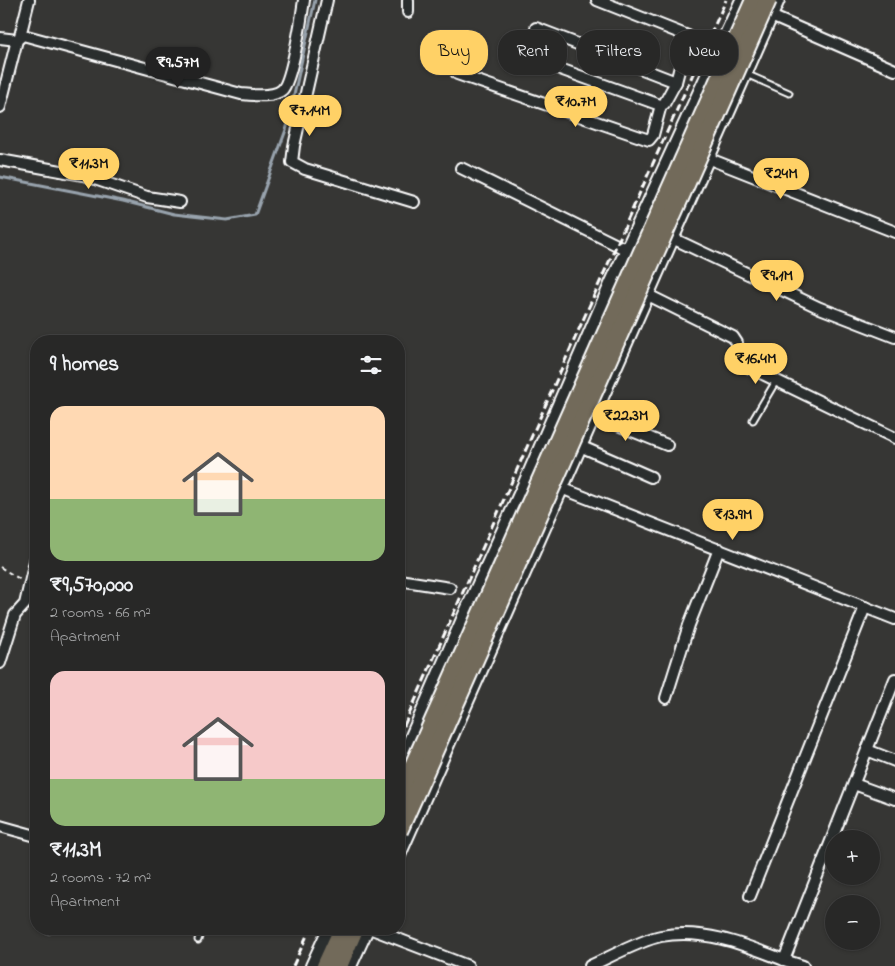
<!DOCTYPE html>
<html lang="en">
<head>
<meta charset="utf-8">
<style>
	:root { --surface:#282827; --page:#30302f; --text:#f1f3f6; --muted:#a5a6a7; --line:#444; --accent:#ffd166 }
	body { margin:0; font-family:"Indie Flower",sans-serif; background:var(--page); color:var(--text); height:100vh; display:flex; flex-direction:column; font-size:19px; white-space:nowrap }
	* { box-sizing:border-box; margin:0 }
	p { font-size:16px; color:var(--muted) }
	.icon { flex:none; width:28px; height:28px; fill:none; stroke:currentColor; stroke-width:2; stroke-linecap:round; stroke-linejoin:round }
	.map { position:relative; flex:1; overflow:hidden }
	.side { position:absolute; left:30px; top:335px; width:375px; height:600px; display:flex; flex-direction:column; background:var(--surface); border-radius:20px; box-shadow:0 1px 4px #0004,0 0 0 1px var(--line) }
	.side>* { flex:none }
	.hud { position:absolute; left:420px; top:30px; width:400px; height:45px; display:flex; gap:10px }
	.buttons { position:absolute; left:825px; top:830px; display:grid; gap:10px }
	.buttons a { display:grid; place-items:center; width:55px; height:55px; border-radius:50%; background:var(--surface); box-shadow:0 1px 4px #0004,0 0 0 1px var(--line); font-size:25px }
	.price { position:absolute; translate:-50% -42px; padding:0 11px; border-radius:18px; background:var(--accent); color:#111; font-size:16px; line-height:32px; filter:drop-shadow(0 1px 2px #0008) }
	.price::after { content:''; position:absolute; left:50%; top:30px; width:15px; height:11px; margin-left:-8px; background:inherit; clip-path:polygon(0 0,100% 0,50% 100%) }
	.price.active { background:#222; color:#fff }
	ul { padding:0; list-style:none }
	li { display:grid; align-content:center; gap:10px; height:265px; padding:0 20px }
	li span { display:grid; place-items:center; height:155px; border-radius:15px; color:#555 }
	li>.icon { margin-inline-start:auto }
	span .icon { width:90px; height:90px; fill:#fffc; stroke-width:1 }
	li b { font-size:21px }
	h2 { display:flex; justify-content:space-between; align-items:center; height:60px; padding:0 20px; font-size:21px }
	.pill { padding:0 18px; border-radius:20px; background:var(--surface); box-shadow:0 1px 4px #0004,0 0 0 1px var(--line); font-size:18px; line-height:45px }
	.pill.active { background:var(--accent); color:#111 }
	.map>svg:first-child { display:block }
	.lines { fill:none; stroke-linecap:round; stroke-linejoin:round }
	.stream { stroke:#98a3ad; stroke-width:3 }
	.service-casing { stroke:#fff; stroke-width:9 }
	.minor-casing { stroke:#fff; stroke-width:14 }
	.tertiary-casing { stroke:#fff; stroke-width:16 }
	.trunk-casing { stroke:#fff; stroke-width:20 }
	.path { stroke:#fff; stroke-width:2; stroke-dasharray:5 4; stroke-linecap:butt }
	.service { stroke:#2a2d2e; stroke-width:5 }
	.minor { stroke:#2a2d2e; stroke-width:10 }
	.tertiary { stroke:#2a2d2e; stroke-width:12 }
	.trunk { stroke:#726b5a; stroke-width:16 }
	.rail { stroke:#fff; stroke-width:3; stroke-dasharray:8 4; stroke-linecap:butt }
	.trunk-bridge-casing { stroke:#fff; stroke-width:20; stroke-linecap:butt }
	.trunk-bridge { stroke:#726b5a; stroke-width:16 }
</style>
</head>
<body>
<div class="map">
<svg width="895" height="966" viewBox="0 0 895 966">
	<rect width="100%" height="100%" fill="#363634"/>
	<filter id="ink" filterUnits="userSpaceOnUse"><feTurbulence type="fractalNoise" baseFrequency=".02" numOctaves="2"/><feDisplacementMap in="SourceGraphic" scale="10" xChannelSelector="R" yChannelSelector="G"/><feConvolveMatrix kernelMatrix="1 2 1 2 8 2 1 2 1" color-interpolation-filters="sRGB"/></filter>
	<g filter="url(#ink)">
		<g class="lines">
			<polyline class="stream" points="0,177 123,201 174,214 227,220 255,215 287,127 315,0"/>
			<defs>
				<g id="service">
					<polyline points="746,74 789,93"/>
					<polyline points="753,420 776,381"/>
					<polyline points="49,930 49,929"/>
					<polyline points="198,940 201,929"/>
				</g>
				<g id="minor">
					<polyline points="327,0 294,146 292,162 305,169 414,202"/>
					<polyline points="408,12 408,0"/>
					<polyline points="771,16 895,70"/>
					<polyline points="536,28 676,82"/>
					<polyline points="20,36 29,0"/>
					<polyline points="0,38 17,40"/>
					<polyline points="524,56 660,105 664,104 676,82 688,36 597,0"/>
					<polyline points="457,74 649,140 653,135 661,105"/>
					<path d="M0,107l17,-67 6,-5 218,59c11,1 32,4 41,-4 10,-9 20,-75 22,-90"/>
					<polyline points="702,156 895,232"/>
					<polyline points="0,160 83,175 147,197 180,202"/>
					<polyline points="461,168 627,250"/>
					<polyline points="672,238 820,308 895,337"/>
					<polyline points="646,294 733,337 737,343 738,360 744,365 895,438"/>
					<polyline points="593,415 667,445"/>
					<polyline points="573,443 651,477"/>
					<polyline points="561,488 895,619"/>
					<polyline points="399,580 450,588"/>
					<polyline points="0,663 15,615 25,604 36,557"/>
					<polyline points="666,698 689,625 719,549"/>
					<polyline points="867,750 895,761"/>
					<polyline points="854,784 895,799"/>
					<polyline points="0,826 36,836"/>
					<polyline points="750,896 865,607"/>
					<polyline points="372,929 468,966"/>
					<polyline points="784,960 803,966"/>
					<path d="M590,966c20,-9 51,-26 71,-30 43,-8 84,9 123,24l111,-281"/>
				</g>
				<g id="tertiary">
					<polyline points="399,766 467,610 525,483 612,282 742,0"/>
					<polyline points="399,855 778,0"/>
					<polyline points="312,966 329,929"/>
					<polyline points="350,966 367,929"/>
				</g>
				<g id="trunk">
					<polyline points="325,966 342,929"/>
					<polyline points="339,966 355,929"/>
				</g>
			</defs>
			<use href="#service" class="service-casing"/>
			<use href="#minor" class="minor-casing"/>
			<use href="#tertiary" class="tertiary-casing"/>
			<use href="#trunk" class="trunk-casing"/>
			<polyline class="path" points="0,567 21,580"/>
			<use href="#service" class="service"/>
			<use href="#minor" class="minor"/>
			<use href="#tertiary" class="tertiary"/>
			<use href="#trunk" class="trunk"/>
			<g class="rail">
				<polyline points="399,737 587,311 726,0"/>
				<polyline points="293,966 310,929"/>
			</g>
			<defs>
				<g id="trunk-bridge">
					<polyline points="399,797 754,0"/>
					<polyline points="399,831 768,0"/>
				</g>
			</defs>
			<use href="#trunk-bridge" class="trunk-bridge-casing"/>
			<use href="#trunk-bridge" class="trunk-bridge"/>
		</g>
	</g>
</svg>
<div class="buttons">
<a>+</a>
<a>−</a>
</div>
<b class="price active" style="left:178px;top:89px">₹9.57M</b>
<b class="price" style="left:576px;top:128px">₹10.7M</b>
<b class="price" style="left:310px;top:137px">₹7.14M</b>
<b class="price" style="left:89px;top:190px">₹11.3M</b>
<b class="price" style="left:781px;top:200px">₹24M</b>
<b class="price" style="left:777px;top:302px">₹9.1M</b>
<b class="price" style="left:756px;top:385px">₹16.4M</b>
<b class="price" style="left:626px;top:442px">₹22.3M</b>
<b class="price" style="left:733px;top:541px">₹13.9M</b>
<div class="hud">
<a class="pill active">Buy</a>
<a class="pill">Rent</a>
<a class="pill">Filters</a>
<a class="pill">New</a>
</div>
<section class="side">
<h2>9 homes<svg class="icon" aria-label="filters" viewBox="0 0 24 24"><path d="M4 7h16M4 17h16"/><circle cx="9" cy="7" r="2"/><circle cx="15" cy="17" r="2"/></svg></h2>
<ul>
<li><span style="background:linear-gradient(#ffd9b3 60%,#8fb573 0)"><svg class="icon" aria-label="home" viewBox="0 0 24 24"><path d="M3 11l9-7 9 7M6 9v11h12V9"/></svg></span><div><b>₹9,570,000</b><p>2 rooms · 66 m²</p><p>Apartment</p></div></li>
<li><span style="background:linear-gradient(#f6c9c9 70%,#8fb573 0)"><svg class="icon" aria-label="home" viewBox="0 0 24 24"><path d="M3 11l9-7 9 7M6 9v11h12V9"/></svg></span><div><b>₹11.3M</b><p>2 rooms · 72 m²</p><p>Apartment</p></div></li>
</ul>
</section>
</div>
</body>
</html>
